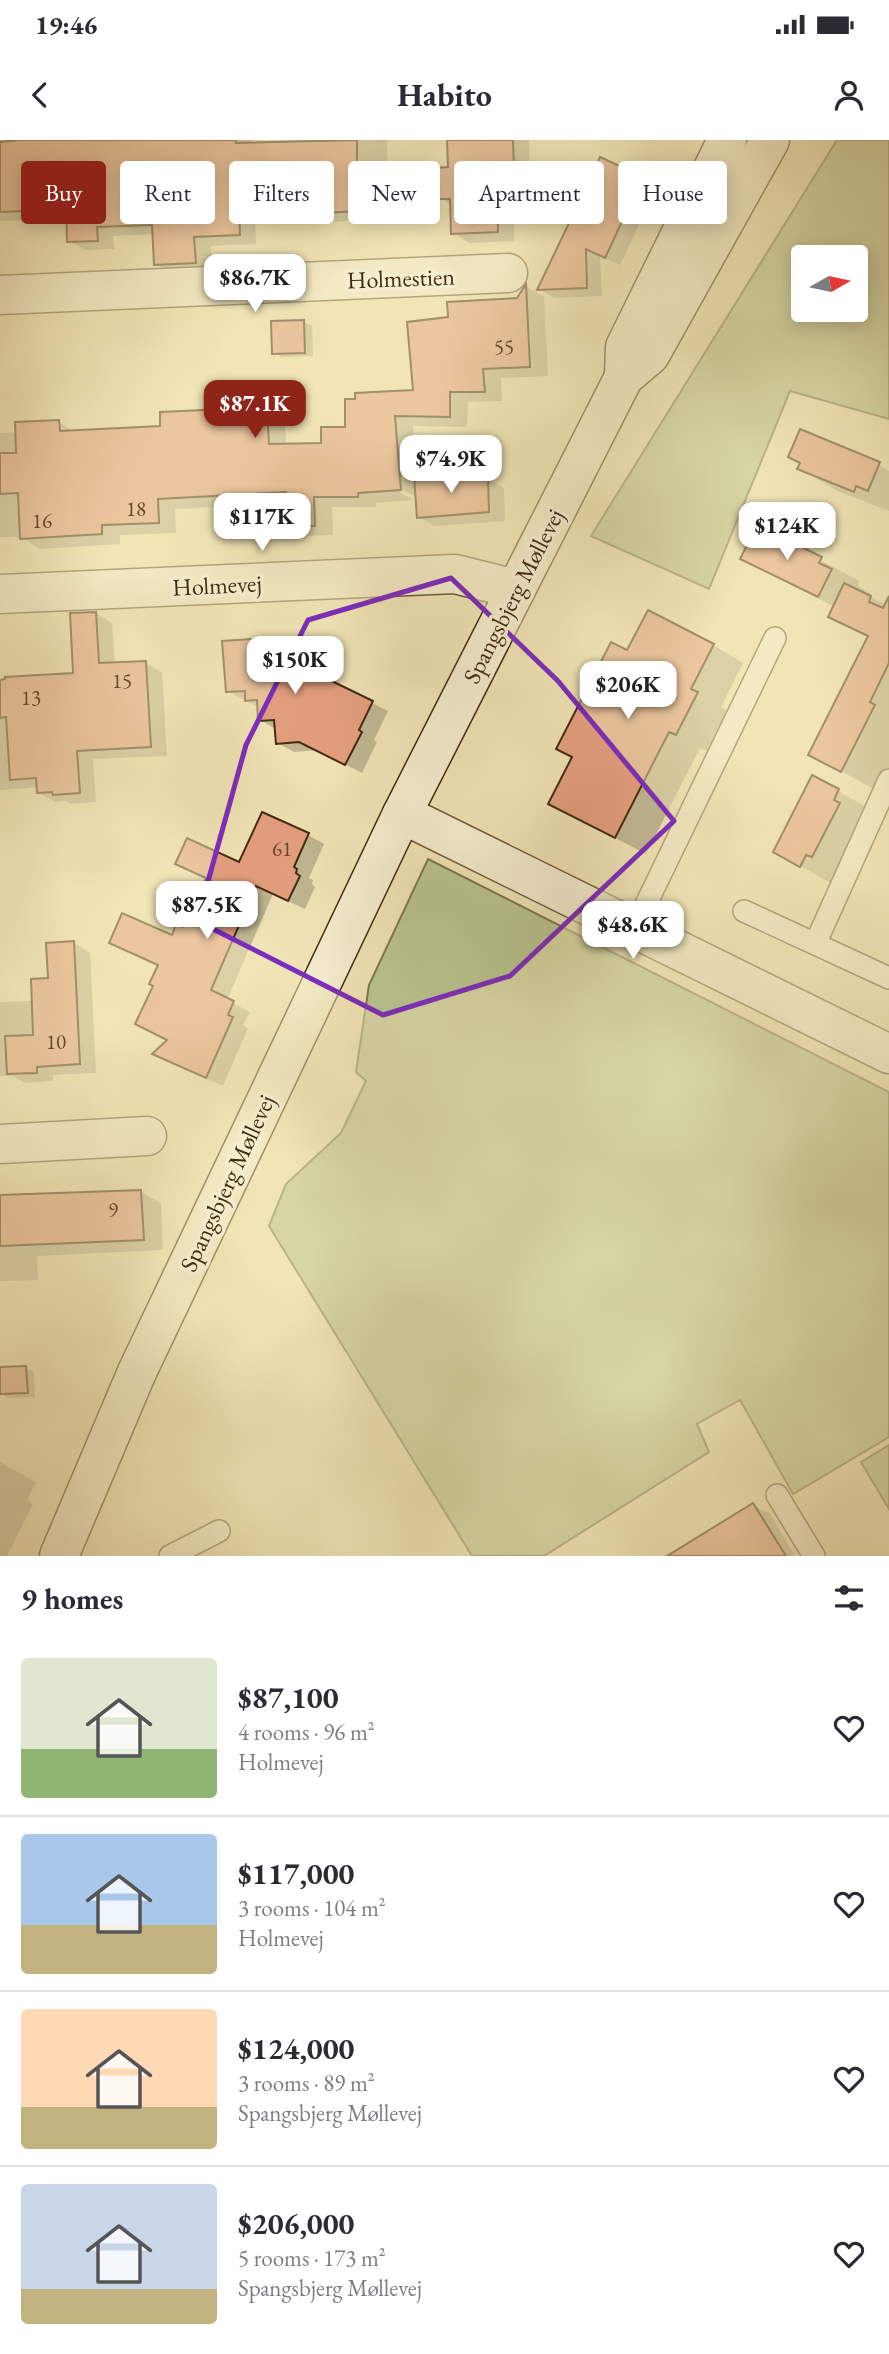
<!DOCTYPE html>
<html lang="en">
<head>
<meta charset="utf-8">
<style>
	:root { --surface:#fff; --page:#f7f7f7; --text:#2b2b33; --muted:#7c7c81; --line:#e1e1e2; --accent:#8f2418 }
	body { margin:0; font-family:"EB Garamond",serif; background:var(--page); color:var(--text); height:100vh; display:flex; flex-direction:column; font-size:26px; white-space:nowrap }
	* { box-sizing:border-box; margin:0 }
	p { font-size:23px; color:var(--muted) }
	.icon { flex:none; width:38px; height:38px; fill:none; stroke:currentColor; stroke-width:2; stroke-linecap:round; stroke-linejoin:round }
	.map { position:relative; height:1416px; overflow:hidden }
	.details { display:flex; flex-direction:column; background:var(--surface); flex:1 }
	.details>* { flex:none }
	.banner { position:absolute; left:21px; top:21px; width:847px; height:63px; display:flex; gap:14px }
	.needle { width:46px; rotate:81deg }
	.buttons { position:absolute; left:791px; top:105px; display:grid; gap:14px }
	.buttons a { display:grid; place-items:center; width:77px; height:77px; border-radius:7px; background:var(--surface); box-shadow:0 4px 18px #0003; font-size:35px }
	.price { position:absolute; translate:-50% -60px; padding:0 16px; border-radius:14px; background:#fff; color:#222; font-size:23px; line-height:46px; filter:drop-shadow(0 2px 4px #0008) }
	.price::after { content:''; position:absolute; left:50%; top:42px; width:21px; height:16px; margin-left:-10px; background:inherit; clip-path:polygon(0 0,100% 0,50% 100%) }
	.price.selected { background:var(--accent); color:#fff }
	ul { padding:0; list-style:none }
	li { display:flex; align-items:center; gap:21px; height:175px; padding:0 21px }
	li+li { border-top:2px solid var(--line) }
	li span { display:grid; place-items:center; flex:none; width:196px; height:140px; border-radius:7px; color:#555 }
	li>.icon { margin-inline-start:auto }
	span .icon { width:84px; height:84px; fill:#fffc; stroke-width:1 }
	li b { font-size:30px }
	h2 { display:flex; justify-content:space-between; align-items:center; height:84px; padding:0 21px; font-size:30px }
	.tag { padding:0 24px; border-radius:7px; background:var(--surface); box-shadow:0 4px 18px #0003; font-size:24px; line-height:63px }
	.tag.selected { background:var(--accent); color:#fff }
	.status { display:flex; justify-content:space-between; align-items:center; height:49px; padding:0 35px; background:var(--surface); direction:ltr }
	.status svg { height:19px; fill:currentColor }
	header { display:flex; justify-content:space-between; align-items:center; height:91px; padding:0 21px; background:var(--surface); font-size:32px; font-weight:700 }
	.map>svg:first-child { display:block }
	.green { fill:#b9c58f; stroke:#7c784e; stroke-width:2; fill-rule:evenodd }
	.shadow { fill:#0003 }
	.building { fill:#e59f80; stroke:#402b0d; stroke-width:2 }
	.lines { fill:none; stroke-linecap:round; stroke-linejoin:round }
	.lane-casing { stroke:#6c5a38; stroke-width:24 }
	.street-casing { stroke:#6c5a38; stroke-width:41 }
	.secondary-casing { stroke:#402b0d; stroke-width:41 }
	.lane { stroke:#f6eed0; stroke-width:21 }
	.street { stroke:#f6eed0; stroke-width:38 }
	.secondary { stroke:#f6eed0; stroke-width:38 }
	.marked { fill:none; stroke:#7b2cbf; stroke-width:5; stroke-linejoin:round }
	.labels { text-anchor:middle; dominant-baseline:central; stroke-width:7; stroke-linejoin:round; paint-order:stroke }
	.number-label { font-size:21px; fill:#69482a }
	.street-label { font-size:24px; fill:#402b0d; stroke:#f6eed0 }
</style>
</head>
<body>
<div class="status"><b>19:46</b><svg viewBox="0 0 49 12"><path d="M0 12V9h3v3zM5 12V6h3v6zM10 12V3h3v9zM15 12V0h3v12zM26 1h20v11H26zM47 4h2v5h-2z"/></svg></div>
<header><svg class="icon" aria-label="back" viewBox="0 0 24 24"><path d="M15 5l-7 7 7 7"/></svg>Habito<svg class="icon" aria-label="person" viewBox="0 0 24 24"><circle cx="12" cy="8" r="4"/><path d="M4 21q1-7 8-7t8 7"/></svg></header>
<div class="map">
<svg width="889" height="1416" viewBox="0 0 889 1416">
	<rect width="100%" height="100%" fill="#f1e5b7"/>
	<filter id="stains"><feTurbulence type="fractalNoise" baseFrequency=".00286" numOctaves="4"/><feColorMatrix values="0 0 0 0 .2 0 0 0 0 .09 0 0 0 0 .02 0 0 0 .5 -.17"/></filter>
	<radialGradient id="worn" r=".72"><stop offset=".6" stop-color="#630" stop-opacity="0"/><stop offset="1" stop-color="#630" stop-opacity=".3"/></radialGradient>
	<g class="green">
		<path d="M837,0h52v279l-99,-28 -81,198 -118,-53zM856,117v53h-53v-53z"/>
		<polygon points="428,719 889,952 889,1297 793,1354 740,1260 697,1284 709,1312 544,1416 472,1416 269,1086 286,1044 341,993 366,941 356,932 369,845"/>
		<polygon points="889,1305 889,1369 861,1322"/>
	</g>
	<g class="shadow">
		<polygon points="0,0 252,0 252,4 310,2 309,0 387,0 388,30 373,31 374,80 329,82 312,73 311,43 254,45 256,104 211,106 212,132 172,133 155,124 154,94 113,96 114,109 86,110 69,101 68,78 0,81"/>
		<polygon points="449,0 529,0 530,37 513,37 514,101 470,103 453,93 452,65 440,58 450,29"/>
		<polygon points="595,31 642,38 657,47 620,125 600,116 602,156 554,158 539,149"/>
		<polygon points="527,147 544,157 548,236 501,238 502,261 468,262 467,287 413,286 417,337 475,334 484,339 487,339 504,348 505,381 435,386 418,377 417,358 394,345 392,348 414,360 376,363 376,367 332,367 333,395 306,396 288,385 288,363 175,369 176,393 120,395 120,404 40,409 22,397 0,397 0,293 17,292 59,282 75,292 162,287 246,270 252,273 267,272 285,283 286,305 323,305 346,289 415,252 450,179 518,159"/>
		<polygon points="304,182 312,186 313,216 282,217 274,213"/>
		<polygon points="866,318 889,331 889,371 838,351 800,329"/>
		<polygon points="768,393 860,441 858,446 870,453 868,456 889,466 889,637 881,653 810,614 869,498 830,476 835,467 781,440 742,418 765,399"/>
		<polygon points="95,473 112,483 115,524 145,523 162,532 167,616 93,619 96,662 71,664 66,661 55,662 38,652 38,647 0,650 0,539 75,534"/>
		<polygon points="265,500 273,505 307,503 323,513 324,539 388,571 374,600 377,602 362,633 317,610 294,612 278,603 276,589 260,580 259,567 227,551"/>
		<polygon points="713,505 743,523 721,567 727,571 707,611 700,608 646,714 550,664 628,512"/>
		<polygon points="813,637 877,673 840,748 775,712"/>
		<polygon points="308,695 324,704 309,738 313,740 312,744 315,747 305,769 273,754 227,860 250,872 243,885 248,888 223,946 155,914 169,900 156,846 159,826 111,803 172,797 184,789 207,739 177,723 240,725"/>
		<polygon points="74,803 90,813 96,933 53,935 53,941 25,943 13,936 0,936 0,862 33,861"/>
		<polygon points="141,1052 161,1063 163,1110 37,1116 38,1140 0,1141 0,1057"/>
		<polygon points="26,1228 34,1232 35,1257 8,1258 0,1253 0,1229"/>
		<polygon points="0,1322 36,1342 27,1360 33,1364 7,1416 0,1416"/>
		<polygon points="753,1365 770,1374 795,1416 670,1416"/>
	</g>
	<g class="building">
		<polygon points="19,0 236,0 236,3 357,0 357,71 310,74 309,34 238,37 240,95 194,97 196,123 154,125 152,85 97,87 98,101 67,102 66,69 0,72 0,2"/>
		<polygon points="447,0 513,0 514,29 497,29 498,92 451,94 450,59 438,59 436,28 448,27"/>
		<polygon points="600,17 643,37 605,118 586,109 587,148 537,150 580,60 567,54 582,22 595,28"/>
		<polygon points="526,144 530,227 483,229 485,252 450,252 450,277 395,276 401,350 358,353 358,357 314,357 315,386 286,386 286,352 158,359 159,383 102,385 102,394 20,399 18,353 0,354 0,313 16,313 15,282 59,280 60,291 160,286 160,272 247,268 247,272 267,271 269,304 321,303 321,287 345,287 345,259 355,259 355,253 413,250 407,182 448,177 447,162 517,158"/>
		<polygon points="304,180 305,213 272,214 271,181"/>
		<polygon points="800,289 880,322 868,351 856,346 854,352 797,329 800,323 788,317"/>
		<polygon points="475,332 475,339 488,337 489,372 417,378 414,336"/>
		<polygon points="767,390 822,417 819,423 832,429 818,457 740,419 754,391 765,396"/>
		<polygon points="844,443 871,456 869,462 883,468 889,456 889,523 870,562 875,565 841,632 808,615 868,496 828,477"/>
		<polygon points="648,470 714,504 691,549 698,552 676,595 669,592 615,698 548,664 572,617 556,609 611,502 627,510"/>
		<polygon points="96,472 99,523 146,521 151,607 77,611 80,653 53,655 52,652 37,653 36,638 10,640 6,577 0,578 0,540 5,539 5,537 73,533 70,473"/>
		<polygon points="266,498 266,503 308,502 309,530 373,561 359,590 362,592 345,625 299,602 276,604 274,580 258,581 257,560 245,561 245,551 226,552 222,501"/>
		<polygon points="812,635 839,649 834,660 840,663 812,717 806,715 800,727 773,712"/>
		<polygon points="262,672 309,693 294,727 297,729 296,733 300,736 288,761 256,746 211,850 234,861 228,875 233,877 206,938 152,914 167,900 135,884 153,846 149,844 158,825 109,803 122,773 172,795 176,784 183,787 206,738 175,724 187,698 239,722"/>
		<polygon points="74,801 80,924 37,927 37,933 7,934 5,896 33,895 31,839 48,838 46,803"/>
		<polygon points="141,1050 144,1100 0,1106 0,1055"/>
		<polygon points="26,1226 28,1253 0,1254 0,1227"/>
		<polygon points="753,1363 786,1416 667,1416"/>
	</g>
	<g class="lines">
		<defs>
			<g id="lane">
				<polyline points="744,771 889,838"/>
				<polyline points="634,789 775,498"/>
				<polyline points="816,802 889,640"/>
				<polyline points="777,1355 814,1416"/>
				<polyline points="170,1416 219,1391"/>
			</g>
			<g id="street">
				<polyline points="0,155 508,133"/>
				<polyline points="0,454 455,434 516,449"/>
				<polyline points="402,674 889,914"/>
				<polyline points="0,1004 147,996"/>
			</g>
			<g id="secondary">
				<polyline points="624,235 625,207 727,0"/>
				<polyline points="59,1416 137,1232 402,674 624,237 650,215 770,0"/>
			</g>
		</defs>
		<use href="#lane" class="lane-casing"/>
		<use href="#street" class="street-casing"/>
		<use href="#secondary" class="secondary-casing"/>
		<use href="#lane" class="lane"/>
		<use href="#street" class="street"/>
		<use href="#secondary" class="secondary"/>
	</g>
	<path d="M0 0H889V1416H0ZM451,438l107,103 116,140 -164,155 -127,39 -186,-94 49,-176 62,-125z" fill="#f1e5b7" fill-opacity=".55" fill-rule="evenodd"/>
	<path class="marked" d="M451,438l107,103 116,140 -164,155 -127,39 -186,-94 49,-176 62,-125z"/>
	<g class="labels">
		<g class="number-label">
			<text x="504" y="206">55</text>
			<text x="136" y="368">18</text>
			<text x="42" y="380">16</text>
			<text x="122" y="540">15</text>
			<text x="31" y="557">13</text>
			<text x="282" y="708">61</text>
			<text x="56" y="901">10</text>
			<text x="113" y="1069">9</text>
		</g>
		<g class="street-label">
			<text transform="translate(401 138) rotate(-2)">Holmestien</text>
			<text transform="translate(217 445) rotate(-3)">Holmevej</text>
			<text transform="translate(513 456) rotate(-63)">Spangsbjerg Møllevej</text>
			<text transform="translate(227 1043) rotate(-65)">Spangsbjerg Møllevej</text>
		</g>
	</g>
	<rect width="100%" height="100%" filter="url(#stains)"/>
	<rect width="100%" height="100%" fill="url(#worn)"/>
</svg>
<div class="buttons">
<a><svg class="needle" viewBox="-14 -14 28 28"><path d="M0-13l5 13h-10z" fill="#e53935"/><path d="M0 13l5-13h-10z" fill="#7c7c81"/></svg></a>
</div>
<b class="price" style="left:255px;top:174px">$86.7K</b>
<b class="price selected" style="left:255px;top:300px">$87.1K</b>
<b class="price" style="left:451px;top:355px">$74.9K</b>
<b class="price" style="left:262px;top:413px">$117K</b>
<b class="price" style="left:787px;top:422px">$124K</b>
<b class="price" style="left:295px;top:556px">$150K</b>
<b class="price" style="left:628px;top:581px">$206K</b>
<b class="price" style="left:207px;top:801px">$87.5K</b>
<b class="price" style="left:633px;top:821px">$48.6K</b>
<div class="banner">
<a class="tag selected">Buy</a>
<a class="tag">Rent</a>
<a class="tag">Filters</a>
<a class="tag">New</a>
<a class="tag">Apartment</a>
<a class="tag">House</a>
</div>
</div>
<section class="details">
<h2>9 homes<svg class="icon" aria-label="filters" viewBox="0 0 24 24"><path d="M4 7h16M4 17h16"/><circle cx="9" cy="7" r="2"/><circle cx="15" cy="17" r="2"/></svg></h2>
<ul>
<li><span style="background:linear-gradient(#dfe7d0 65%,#8fb573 0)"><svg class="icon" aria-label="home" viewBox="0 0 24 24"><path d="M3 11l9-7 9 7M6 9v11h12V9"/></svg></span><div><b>$87,100</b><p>4 rooms · 96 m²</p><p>Holmevej</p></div><svg class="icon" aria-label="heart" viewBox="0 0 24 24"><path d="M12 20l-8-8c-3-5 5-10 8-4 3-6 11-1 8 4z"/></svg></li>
<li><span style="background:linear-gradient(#a9c7e8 65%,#c2b280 0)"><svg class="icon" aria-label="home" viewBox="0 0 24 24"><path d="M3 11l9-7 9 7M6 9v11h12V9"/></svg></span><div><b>$117,000</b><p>3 rooms · 104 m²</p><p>Holmevej</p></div><svg class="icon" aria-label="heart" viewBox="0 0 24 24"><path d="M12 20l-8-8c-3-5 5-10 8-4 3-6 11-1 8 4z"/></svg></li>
<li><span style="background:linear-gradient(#ffd9b3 70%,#c2b280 0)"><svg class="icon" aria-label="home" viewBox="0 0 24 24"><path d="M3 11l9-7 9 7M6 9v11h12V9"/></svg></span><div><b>$124,000</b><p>3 rooms · 89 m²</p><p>Spangsbjerg Møllevej</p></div><svg class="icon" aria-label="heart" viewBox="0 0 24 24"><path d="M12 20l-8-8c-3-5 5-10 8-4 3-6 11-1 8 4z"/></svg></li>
<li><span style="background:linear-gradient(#c9d6e8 75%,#c2b280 0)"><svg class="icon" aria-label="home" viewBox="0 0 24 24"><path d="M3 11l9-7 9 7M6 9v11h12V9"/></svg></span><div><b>$206,000</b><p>5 rooms · 173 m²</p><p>Spangsbjerg Møllevej</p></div><svg class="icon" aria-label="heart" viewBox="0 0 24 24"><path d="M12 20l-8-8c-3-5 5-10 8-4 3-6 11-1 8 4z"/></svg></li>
</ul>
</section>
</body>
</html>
